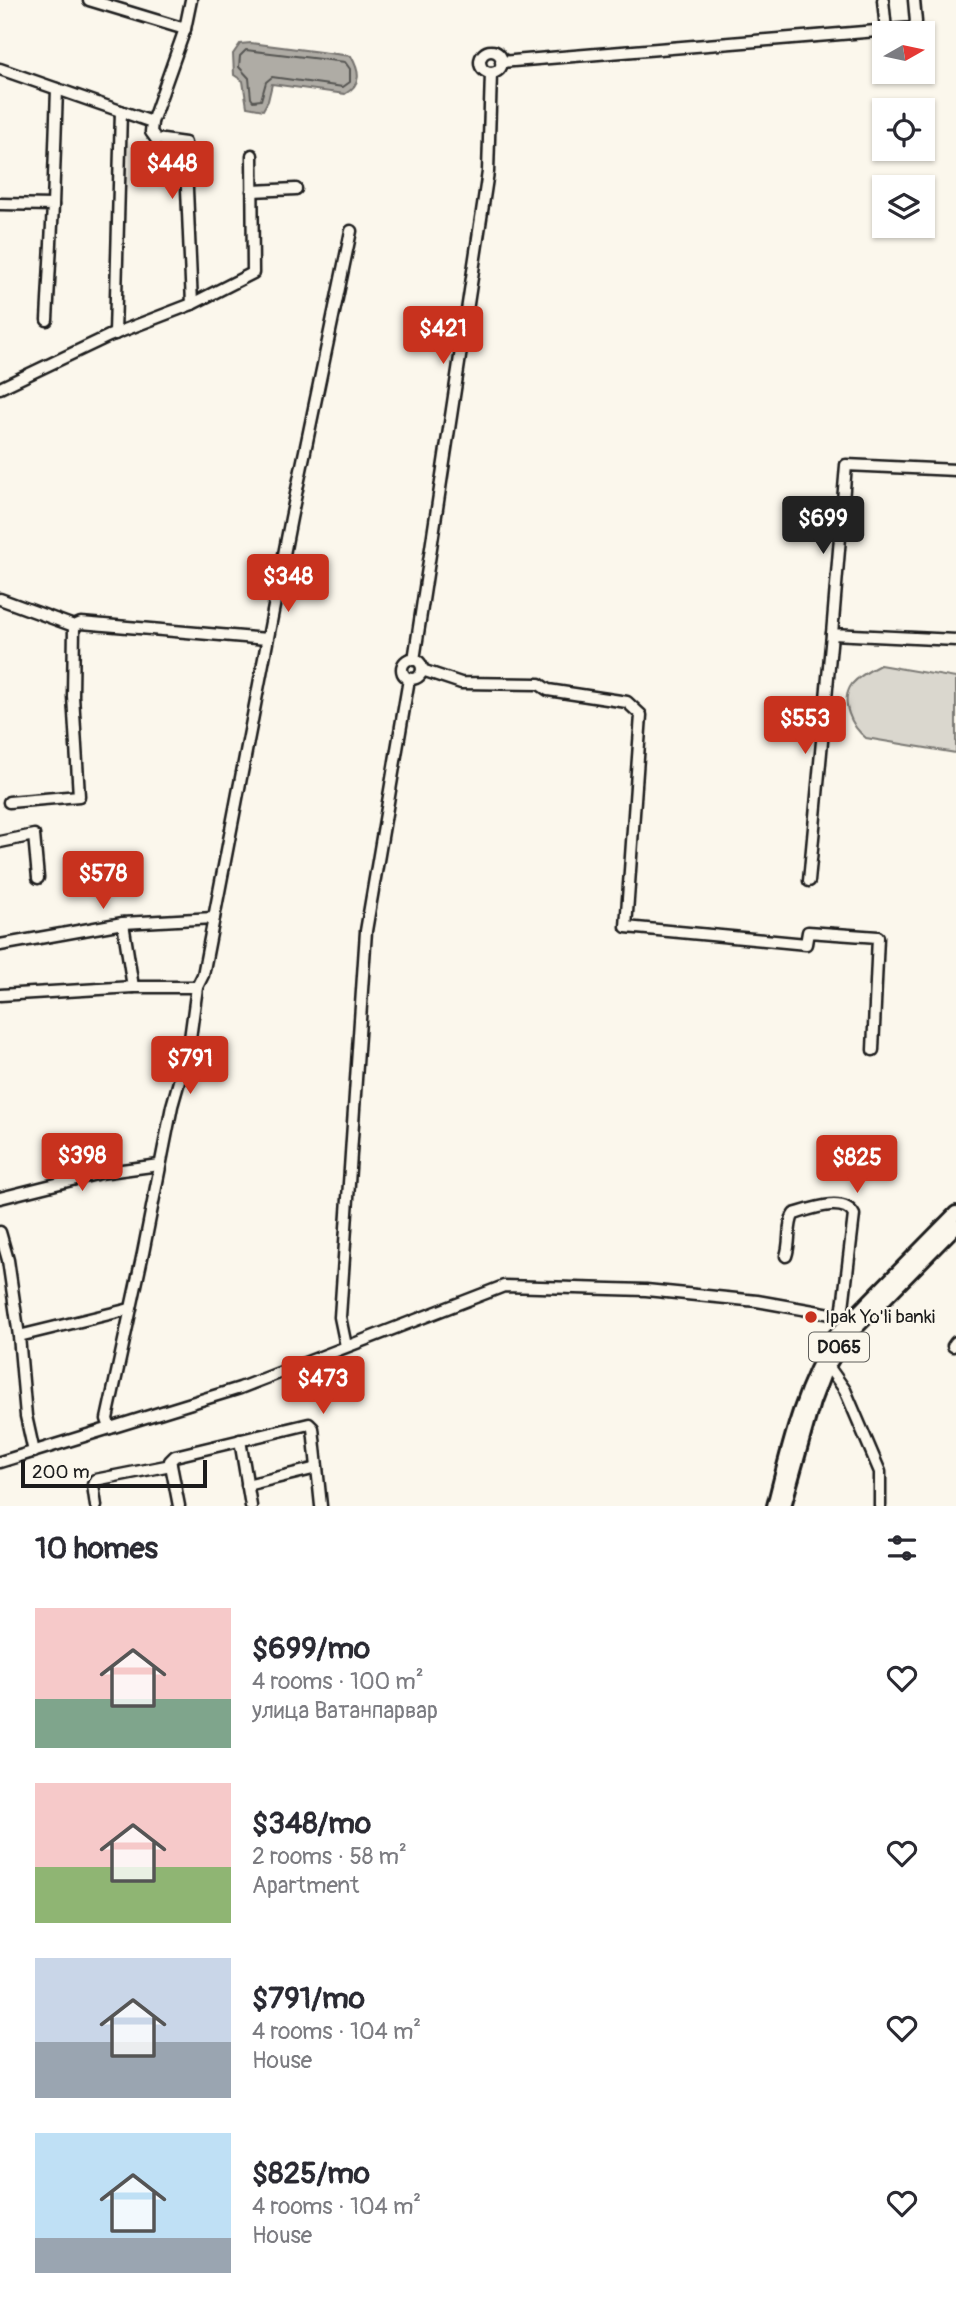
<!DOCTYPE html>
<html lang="en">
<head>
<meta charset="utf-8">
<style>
	:root { --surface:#fff; --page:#f7f7f7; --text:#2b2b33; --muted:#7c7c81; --accent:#c8321e }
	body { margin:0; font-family:Pangolin,sans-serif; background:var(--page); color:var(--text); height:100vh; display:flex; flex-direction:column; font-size:26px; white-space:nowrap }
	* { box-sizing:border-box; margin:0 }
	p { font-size:23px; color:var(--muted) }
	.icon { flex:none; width:38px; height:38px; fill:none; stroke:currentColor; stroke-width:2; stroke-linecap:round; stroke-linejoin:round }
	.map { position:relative; height:1506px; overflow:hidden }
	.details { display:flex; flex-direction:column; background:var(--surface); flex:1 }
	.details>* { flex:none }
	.needle { width:46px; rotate:81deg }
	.fabs { position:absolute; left:872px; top:21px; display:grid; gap:14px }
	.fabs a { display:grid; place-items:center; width:63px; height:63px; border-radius:0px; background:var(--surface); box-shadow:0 2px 5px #0004; font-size:35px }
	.scale { position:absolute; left:21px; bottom:18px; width:186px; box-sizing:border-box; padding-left:7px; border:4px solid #1c1c1c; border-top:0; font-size:19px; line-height:24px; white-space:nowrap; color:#1c1c1c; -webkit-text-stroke:5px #fbf7ec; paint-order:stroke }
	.price { position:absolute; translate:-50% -60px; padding:0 16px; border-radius:7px; background:var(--accent); color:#fff; font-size:23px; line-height:46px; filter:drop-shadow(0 2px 4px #0008) }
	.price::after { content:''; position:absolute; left:50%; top:42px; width:21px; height:16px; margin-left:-10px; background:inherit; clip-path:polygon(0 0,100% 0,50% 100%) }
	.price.selected { background:#222; color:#fff }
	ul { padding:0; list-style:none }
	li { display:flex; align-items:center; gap:21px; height:175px; padding:0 35px }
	li span { display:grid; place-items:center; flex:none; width:196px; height:140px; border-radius:0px; color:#555 }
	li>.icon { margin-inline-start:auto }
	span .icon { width:84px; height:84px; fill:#fffc; stroke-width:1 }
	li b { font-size:30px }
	h2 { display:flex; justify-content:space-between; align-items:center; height:84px; padding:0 35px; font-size:30px }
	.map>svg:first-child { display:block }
	.green { fill:#dad7ce; stroke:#7b7a75; stroke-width:2 }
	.water { fill:#afaca5; stroke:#74726e; stroke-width:2 }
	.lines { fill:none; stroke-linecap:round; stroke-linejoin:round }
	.shore { stroke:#575653; stroke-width:2 }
	.minor-casing { stroke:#1c1c1c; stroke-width:15 }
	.major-casing { stroke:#1c1c1c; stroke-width:18 }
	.minor { stroke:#fbf7ec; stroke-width:10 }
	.major { stroke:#fbf7ec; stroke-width:12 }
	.poi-dot { fill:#c8321e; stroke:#fbf7ec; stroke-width:2.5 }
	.labels { text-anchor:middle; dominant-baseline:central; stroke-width:5; stroke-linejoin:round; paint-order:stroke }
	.shield { fill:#fbf7ec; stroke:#5f5e5a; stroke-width:2 }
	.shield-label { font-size:18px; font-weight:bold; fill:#1c1c1c }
	.poi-label { font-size:19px; fill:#1c1c1c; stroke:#fbf7ec; text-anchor:start }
</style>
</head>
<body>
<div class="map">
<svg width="956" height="1506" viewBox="0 0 956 1506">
	<rect width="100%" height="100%" fill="#fbf7ec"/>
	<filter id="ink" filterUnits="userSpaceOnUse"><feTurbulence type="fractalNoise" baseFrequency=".0143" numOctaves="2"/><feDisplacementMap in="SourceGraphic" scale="14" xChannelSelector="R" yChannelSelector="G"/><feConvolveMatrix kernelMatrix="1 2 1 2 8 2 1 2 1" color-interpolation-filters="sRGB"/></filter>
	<g filter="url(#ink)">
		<path class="green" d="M880,665l76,13v75l-90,-15c-14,-11 -27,-36 -14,-54 7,-8 18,-14 28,-19z"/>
		<path class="water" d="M251,43l100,13c9,16 11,28 -6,38l-73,-10 -4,17 -5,9 -16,-3 -4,-26 -9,-6 -1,-21 7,-10z"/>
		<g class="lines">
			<polygon class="shore" points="246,50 345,62 350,69 350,82 343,87 272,77 266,82 261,100 253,101 251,98 249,78 239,67 240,56"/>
			<defs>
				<g id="minor">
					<polyline points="89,0 185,29"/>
					<polyline points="191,0 185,29 152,122 151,132 156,139 185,143 192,304"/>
					<polyline points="883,0 886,30"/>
					<circle cx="491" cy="62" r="11"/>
					<polyline points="501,62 913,28 916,22 914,0"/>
					<polyline points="0,69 152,122"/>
					<polyline points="252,191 296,189"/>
					<polyline points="0,204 53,205 47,320"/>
					<polyline points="53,205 57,89"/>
					<polyline points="115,334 121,111"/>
					<polyline points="0,388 109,336 192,304 253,273 252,155"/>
					<polyline points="956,470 846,465 832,634 956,640"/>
					<polyline points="0,599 74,626 81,623 267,639"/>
					<circle cx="412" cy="669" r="10"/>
					<polyline points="414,660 488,172 491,73"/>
					<polyline points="422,670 461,683 539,684 548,690 627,702 641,715 626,927 806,944 808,932 878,937 873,1050"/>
					<polyline points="9,802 79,796 73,696 74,626"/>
					<polyline points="0,842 34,835 38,878"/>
					<polyline points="809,881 832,634"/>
					<polyline points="123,923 214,918"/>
					<polyline points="0,945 123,923 133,987"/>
					<polyline points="197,987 203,975 291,518 351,231"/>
					<polyline points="0,995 133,987 197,987 189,1046 172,1106 143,1253 107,1419 110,1428"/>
					<polyline points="0,1198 100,1173 159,1165"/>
					<polyline points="0,1232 8,1260 19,1336"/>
					<path d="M786,1256c5,-13 1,-32 8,-42 17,-5 50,-18 60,1l-12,101"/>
					<polyline points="346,1346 340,1317 366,931 409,679"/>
					<polyline points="953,1346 956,1342"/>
					<polyline points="828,1366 845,1390 880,1472 880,1506"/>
					<polyline points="240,1440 251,1506"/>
					<polyline points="34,1452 26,1416 19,1336 130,1309"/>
					<polyline points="0,1462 240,1388 504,1286 646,1290 757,1301 842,1316 856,1325"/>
					<polyline points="171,1465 179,1506"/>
					<polyline points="247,1485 317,1468"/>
					<polyline points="96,1506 93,1485 95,1480 171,1465 170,1461 175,1456 309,1424 313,1428 321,1506"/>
				</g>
				<g id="major">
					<path d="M774,1506c15,-59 28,-118 61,-170l121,-123"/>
					<polyline points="784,1506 813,1402 824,1373 842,1342 956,1226"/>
				</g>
			</defs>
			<use href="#minor" class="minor-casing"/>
			<use href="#major" class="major-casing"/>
			<use href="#minor" class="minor"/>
			<use href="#major" class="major"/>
		</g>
	</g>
	<circle class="poi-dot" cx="811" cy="1317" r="7"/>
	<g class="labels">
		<rect class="shield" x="809" y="1332.5" width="60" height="29" rx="5"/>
		<g class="shield-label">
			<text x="839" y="1347">D065</text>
		</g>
		<g class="poi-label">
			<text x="825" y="1317">Ipak Yo'li banki</text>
		</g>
	</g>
</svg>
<div class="fabs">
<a><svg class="needle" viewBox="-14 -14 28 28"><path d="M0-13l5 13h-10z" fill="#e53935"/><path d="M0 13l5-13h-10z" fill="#7c7c81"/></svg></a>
<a><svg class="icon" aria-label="locate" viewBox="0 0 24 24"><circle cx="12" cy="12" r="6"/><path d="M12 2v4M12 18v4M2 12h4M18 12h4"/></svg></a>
<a><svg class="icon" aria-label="layers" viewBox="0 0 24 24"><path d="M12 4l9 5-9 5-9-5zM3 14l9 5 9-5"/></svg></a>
</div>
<div class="scale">200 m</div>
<b class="price" style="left:172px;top:201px">$448</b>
<b class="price" style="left:443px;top:366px">$421</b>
<b class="price selected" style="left:823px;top:556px">$699</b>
<b class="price" style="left:288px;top:614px">$348</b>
<b class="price" style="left:805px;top:756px">$553</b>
<b class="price" style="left:103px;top:911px">$578</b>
<b class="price" style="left:190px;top:1096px">$791</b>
<b class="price" style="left:82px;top:1193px">$398</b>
<b class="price" style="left:857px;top:1195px">$825</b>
<b class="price" style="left:323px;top:1416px">$473</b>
</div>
<section class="details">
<h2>10 homes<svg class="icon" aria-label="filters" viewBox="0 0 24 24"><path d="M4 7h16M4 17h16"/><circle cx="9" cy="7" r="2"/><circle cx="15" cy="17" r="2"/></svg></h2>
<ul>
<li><span style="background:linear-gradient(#f6c9c9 65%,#7fa58c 0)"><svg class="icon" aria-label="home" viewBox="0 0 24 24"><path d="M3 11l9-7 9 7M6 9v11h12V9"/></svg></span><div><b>$699/mo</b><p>4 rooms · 100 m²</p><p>улица Ватанпарвар</p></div><svg class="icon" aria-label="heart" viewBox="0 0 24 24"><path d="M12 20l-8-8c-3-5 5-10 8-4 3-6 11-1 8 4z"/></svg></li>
<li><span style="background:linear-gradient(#f6c9c9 60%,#8fb573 0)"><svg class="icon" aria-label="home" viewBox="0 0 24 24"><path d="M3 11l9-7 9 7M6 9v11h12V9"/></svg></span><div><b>$348/mo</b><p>2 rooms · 58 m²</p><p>Apartment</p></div><svg class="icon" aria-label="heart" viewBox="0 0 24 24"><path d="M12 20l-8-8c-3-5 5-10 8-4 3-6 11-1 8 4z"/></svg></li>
<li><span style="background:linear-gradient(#c9d6e8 60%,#9aa5b1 0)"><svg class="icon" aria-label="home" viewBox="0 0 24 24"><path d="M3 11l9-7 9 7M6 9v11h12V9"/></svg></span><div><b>$791/mo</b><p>4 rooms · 104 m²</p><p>House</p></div><svg class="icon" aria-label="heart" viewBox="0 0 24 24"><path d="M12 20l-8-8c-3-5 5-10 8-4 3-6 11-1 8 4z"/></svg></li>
<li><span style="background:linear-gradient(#bfe0f5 75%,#9aa5b1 0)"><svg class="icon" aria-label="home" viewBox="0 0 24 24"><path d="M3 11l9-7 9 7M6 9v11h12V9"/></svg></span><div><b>$825/mo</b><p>4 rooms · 104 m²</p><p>House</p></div><svg class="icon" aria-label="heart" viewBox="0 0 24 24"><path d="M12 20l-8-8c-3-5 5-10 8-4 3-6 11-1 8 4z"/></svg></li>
</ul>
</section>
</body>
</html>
